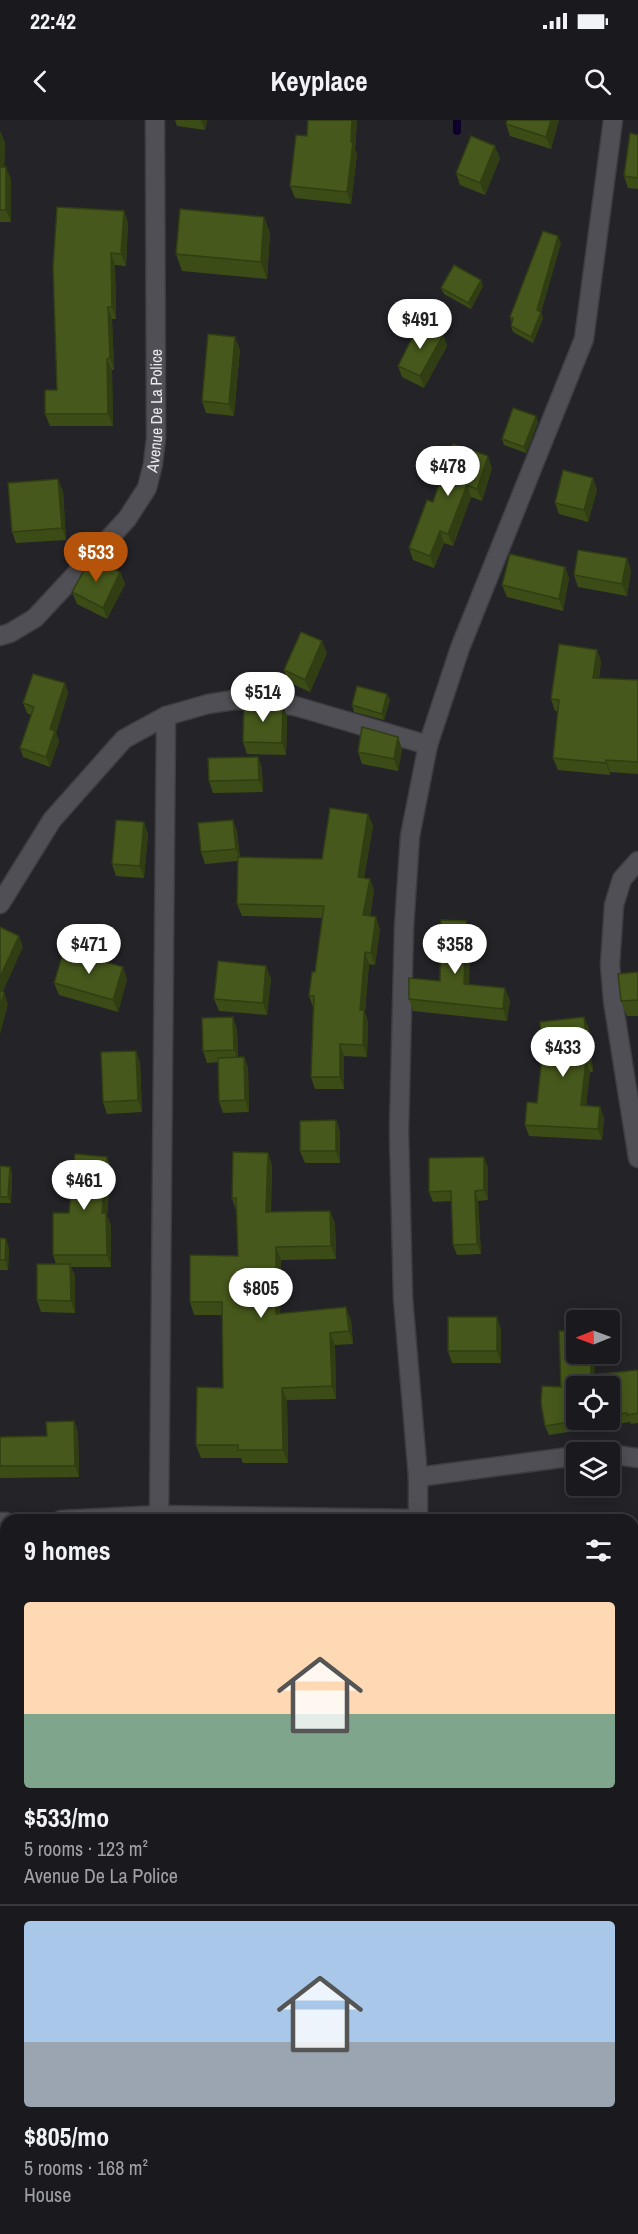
<!DOCTYPE html>
<html lang="en">
<head>
<meta charset="utf-8">
<style>
	:root { --surface:#1a1a1e; --page:#232327; --text:#f1f3f6; --muted:#9fa1a4; --line:#38383c; --accent:#b45309 }
	body { margin:0; font-family:"Archivo Narrow",sans-serif; background:var(--page); color:var(--text); height:100vh; display:flex; flex-direction:column; font-size:22px; white-space:nowrap }
	* { box-sizing:border-box; margin:0 }
	p { font-size:20px; color:var(--muted) }
	.icon { flex:none; width:33px; height:33px; fill:none; stroke:currentColor; stroke-width:2; stroke-linecap:round; stroke-linejoin:round }
	.map { position:relative; flex:1; overflow:hidden }
	.drawer { position:absolute; left:0px; top:1394px; width:639px; height:722px; display:flex; flex-direction:column; background:var(--surface); border-radius:18px 18px 0 0; box-shadow:0 3px 15px #0003,0 0 0 2px var(--line) }
	.drawer>* { flex:none }
	.needle { width:39px; rotate:269deg }
	.controls { position:absolute; left:566px; top:1190px; display:grid; gap:12px }
	.controls a { display:grid; place-items:center; width:54px; height:54px; border-radius:6px; background:var(--surface); box-shadow:0 3px 15px #0003,0 0 0 2px var(--line); font-size:30px }
	.price { position:absolute; translate:-50% -51px; padding:0 14px; border-radius:21px; background:#fff; color:#222; font-size:20px; line-height:39px; filter:drop-shadow(0 2px 3px #0008) }
	.price::after { content:''; position:absolute; left:50%; top:36px; width:18px; height:14px; margin-left:-9px; background:inherit; clip-path:polygon(0 0,100% 0,50% 100%) }
	.price.active { background:var(--accent); color:#fff }
	ul { padding:0; list-style:none }
	li { display:grid; align-content:center; gap:12px; height:318px; padding:0 24px }
	li+li { border-top:2px solid var(--line) }
	li span { display:grid; place-items:center; height:186px; border-radius:6px; color:#555 }
	li>.icon { margin-inline-start:auto }
	span .icon { width:108px; height:108px; fill:#fffc; stroke-width:1 }
	li b { font-size:26px }
	h2 { display:flex; justify-content:space-between; align-items:center; height:72px; padding:0 24px; font-size:26px }
	.status { display:flex; justify-content:space-between; align-items:center; height:42px; padding:0 30px; background:var(--surface); direction:ltr }
	.status svg { height:16px; fill:currentColor }
	header { display:flex; justify-content:space-between; align-items:center; height:78px; padding:0 24px; background:var(--surface); font-size:27px; font-weight:700 }
	.map>svg:first-child { display:block }
	.lines { fill:none; stroke-linecap:round; stroke-linejoin:round }
	.stream { stroke:#0d002b; stroke-width:8 }
	.minor-casing { stroke:#3e3d41; stroke-width:21 }
	.minor { stroke:#4f4f55; stroke-width:18 }
	.wall { fill:#3c4c17; fill-rule:evenodd }
	.shaded-wall { fill:#313e13 }
	.building { fill:#46581b; stroke:#313e13; stroke-width:1.5 }
	.labels { text-anchor:middle; dominant-baseline:central; stroke-width:5; stroke-linejoin:round; paint-order:stroke }
	.street-label { font-size:16px; fill:#eae9ed; stroke:#0d0c0f }
</style>
</head>
<body>
<div class="status"><b>22:42</b><svg viewBox="0 0 49 12"><path d="M0 12V9h3v3zM5 12V6h3v6zM10 12V3h3v9zM15 12V0h3v12zM26 1h20v11H26zM47 4h2v5h-2z"/></svg></div>
<header><svg class="icon" aria-label="back" viewBox="0 0 24 24"><path d="M15 5l-7 7 7 7"/></svg>Keyplace<svg class="icon" aria-label="search" viewBox="0 0 24 24"><circle cx="10" cy="10" r="6"/><path d="M15 15l6 6"/></svg></header>
<div class="map">
<svg width="638" height="2114" viewBox="0 0 638 2114">
	<rect width="100%" height="100%" fill="#232328"/>
	<g class="lines">
		<polyline class="stream" points="457,0 457,11"/>
		<defs>
			<g id="minor">
				<path id="s1" d="M0,516l10,-3 25,-15 92,-99 20,-31 6,-24 3,-26 -1,-318"/>
				<polyline points="638,741 622,759 614,785 610,845 613,881 638,1038"/>
				<polyline points="0,784 52,700 124,619 166,596 208,584 234,580 258,581 295,586 428,625"/>
				<polyline points="609,1334 638,1338"/>
				<polyline points="418,1357 576,1336"/>
				<polyline points="61,1400 159,1395 418,1399"/>
				<polyline points="159,1400 166,596"/>
				<polyline points="418,1400 418,1357 403,1178 399,1011 404,807 410,716 428,625 460,528 584,219 613,0"/>
				<polyline points="0,1402 6,1402"/>
				<polyline points="0,1829 6,1837"/>
				<polyline points="0,1977 6,1977"/>
				<polyline points="633,1977 638,1974 638,1969"/>
				<polyline points="633,2002 638,2006"/>
				<polyline points="154,2109 154,2114"/>
				<polyline points="421,2109 421,2114"/>
			</g>
		</defs>
		<use href="#minor" class="minor-casing"/>
		<use href="#minor" class="minor"/>
	</g>
	<g class="wall">
		<polygon points="175,0 207,0 205,10 177,6"/>
		<polygon points="357,0 355,29 357,34 351,84 295,78 290,66 307,16"/>
		<polygon points="507,0 559,0 551,29 510,16 506,4"/>
		<polygon points="0,11 5,23 4,47 11,59 11,102 0,102"/>
		<polygon points="638,15 638,69 628,68 624,56"/>
		<polygon points="500,38 485,75 460,65 456,53"/>
		<polygon points="264,97 270,113 267,159 182,151 176,134"/>
		<polygon points="128,102 126,146 115,145 116,199 112,199 114,250 112,250 113,306 50,306 45,294 57,270 53,147"/>
		<polygon points="561,123 541,192 543,198 533,223 513,212 511,206 512,203 510,197"/>
		<polygon points="481,160 483,166 471,189 444,174 441,168"/>
		<polygon points="443,215 447,226 424,268 402,257 398,246"/>
		<polygon points="240,229 234,296 206,293 202,281"/>
		<polygon points="536,296 538,302 526,333 504,325 502,319"/>
		<polygon points="492,348 482,381 471,377 453,426 444,423 434,448 413,440 409,428 433,382"/>
		<polygon points="593,358 597,370 588,402 559,394 555,383"/>
		<polygon points="63,371 66,420 16,423 12,412"/>
		<polygon points="565,447 569,458 563,491 507,477 502,465"/>
		<polygon points="631,450 627,476 578,467 574,455"/>
		<polygon points="120,452 125,464 107,499 77,484 72,472"/>
		<polygon points="597,530 601,541 599,559 638,560 638,654 610,652 610,655 558,650 553,638 558,591 555,591 551,579"/>
		<polygon points="327,533 310,572 288,562 284,550"/>
		<polygon points="65,563 68,573 56,613 59,621 50,647 23,637 20,628 31,595 27,593 23,583"/>
		<polygon points="387,574 390,580 384,600 354,592 352,585"/>
		<polygon points="287,596 286,635 247,634 243,622"/>
		<polygon points="398,617 402,629 398,651 362,644 358,632"/>
		<polygon points="258,637 262,649 263,672 213,673 209,661"/>
		<polygon points="368,694 373,706 364,758 370,759 374,771 370,796 380,809 375,845 369,844 365,892 368,902 367,937 344,936 344,969 315,969 311,957 313,887 309,876 315,852 322,798 242,796 237,784 238,741 205,744 201,732 233,700 237,712 240,737 322,739"/>
		<polygon points="148,714 144,758 116,756 112,744"/>
		<polygon points="466,801 470,813 469,864 510,880 507,901 413,891 409,879 440,861"/>
		<polygon points="638,852 638,896 627,896 621,881"/>
		<polygon points="271,858 267,895 219,891 214,879"/>
		<polygon points="127,859 118,892 59,875 54,863"/>
		<polygon points="584,897 589,909 593,952 590,952 586,985 600,987 604,998 602,1020 529,1016 525,1005"/>
		<polygon points="237,909 238,937 244,937 248,948 249,992 223,993 219,981 218,942 207,943 203,931"/>
		<polygon points="140,942 142,992 107,994 103,982"/>
		<polygon points="336,1000 340,1012 340,1043 305,1043 300,1031"/>
		<polygon points="268,1033 272,1046 271,1092 335,1103 336,1139 281,1140 280,1194 351,1200 353,1224 335,1225 336,1279 287,1280 288,1343 243,1343 241,1338 201,1338 196,1325 223,1268 222,1195 194,1195 190,1182 238,1136 236,1091 232,1078"/>
		<polygon points="107,1037 111,1049 107,1096 111,1105 111,1147 71,1147 75,1156 75,1193 41,1192 37,1180 56,1144 53,1135 69,1093"/>
		<polygon points="0,1046 10,1047 12,1053 11,1083 0,1083"/>
		<polygon points="488,1047 488,1080 478,1081 481,1134 457,1135 453,1125 451,1081 433,1082 429,1072"/>
		<polygon points="0,1118 6,1119 9,1129 8,1150 0,1150"/>
		<polygon points="501,1209 501,1243 452,1243 448,1231"/>
		<path d="M638,1250v53l-7,1 -1,-2 -81,13 -4,-9 16,-39 33,-13zM609,1266v33h-33z"/>
		<polygon points="74,1301 78,1313 79,1357 0,1358 0,1317 47,1316"/>
		<polygon points="560,2109 629,2109 629,2111 561,2113"/>
	</g>
	<g class="shaded-wall">
		<polygon points="201,0 207,0 205,10"/>
		<polygon points="352,0 357,0 355,29 357,34 351,84 347,72"/>
		<polygon points="551,0 559,0 551,29 546,17"/>
		<polygon points="0,11 5,23 4,59 0,48"/>
		<polygon points="495,26 500,38 485,75 480,63"/>
		<polygon points="6,47 11,59 11,102 6,90"/>
		<polygon points="124,91 128,102 126,146 121,134"/>
		<polygon points="264,97 270,113 267,159 261,142"/>
		<polygon points="558,116 561,123 541,192 543,198 533,223 531,217 537,190"/>
		<polygon points="111,133 115,145 116,199 112,187"/>
		<polygon points="481,160 483,166 471,189 468,183"/>
		<polygon points="108,187 112,199 114,250 110,238"/>
		<polygon points="443,215 447,226 424,268 420,256"/>
		<polygon points="235,217 240,229 234,296 229,284"/>
		<polygon points="107,239 112,250 113,306 108,294"/>
		<polygon points="536,296 538,302 526,333 524,327"/>
		<polygon points="488,336 492,348 482,381 477,369"/>
		<polygon points="593,358 597,370 588,402 584,390"/>
		<polygon points="58,359 63,371 66,420 62,408"/>
		<polygon points="467,365 471,377 453,426 448,414"/>
		<polygon points="440,411 444,423 434,448 430,436"/>
		<polygon points="627,438 631,450 627,476 622,464"/>
		<polygon points="565,447 569,458 563,491 559,479"/>
		<polygon points="120,452 125,464 107,499 103,488"/>
		<polygon points="322,521 327,533 310,572 305,560"/>
		<polygon points="597,530 601,541 597,570 593,558"/>
		<polygon points="65,563 68,573 56,613 59,621 50,647 46,637 50,609"/>
		<polygon points="387,574 390,580 384,600 382,594"/>
		<polygon points="283,584 287,596 286,635 282,623"/>
		<polygon points="398,617 402,629 398,651 394,639"/>
		<polygon points="258,637 262,649 263,672 259,660"/>
		<polygon points="606,640 610,652 610,655 606,643"/>
		<polygon points="368,694 373,706 362,769 358,757"/>
		<polygon points="233,700 237,712 240,741 236,729"/>
		<polygon points="144,702 148,714 144,758 140,746"/>
		<polygon points="370,759 374,771 368,807 363,795"/>
		<polygon points="376,797 380,809 375,845 371,833"/>
		<polygon points="466,801 470,813 469,876 464,864"/>
		<polygon points="19,816 23,827 0,878 0,857"/>
		<polygon points="365,832 369,844 365,892 368,902 367,937 363,925 360,890"/>
		<polygon points="266,846 271,858 267,895 263,883"/>
		<polygon points="123,847 127,859 118,892 113,880"/>
		<polygon points="505,868 510,880 507,901 503,889"/>
		<polygon points="4,872 8,884 0,915 0,888"/>
		<polygon points="233,897 237,909 238,942 234,930"/>
		<polygon points="584,897 589,909 593,952 589,940"/>
		<polygon points="340,924 344,936 344,969 340,957"/>
		<polygon points="136,931 140,942 142,992 138,980"/>
		<polygon points="244,937 248,948 249,992 245,980"/>
		<polygon points="586,941 590,952 585,996 581,985"/>
		<polygon points="600,987 604,998 602,1020 598,1009"/>
		<polygon points="336,1000 340,1012 340,1043 336,1031"/>
		<polygon points="268,1033 272,1046 270,1105 266,1092"/>
		<polygon points="107,1037 111,1049 107,1096 111,1105 111,1147 107,1135 102,1093"/>
		<polygon points="484,1037 488,1047 488,1080 484,1070"/>
		<polygon points="10,1047 12,1053 11,1083 8,1077"/>
		<polygon points="475,1071 478,1081 481,1134 477,1124"/>
		<polygon points="330,1091 335,1103 336,1139 331,1126"/>
		<polygon points="6,1119 9,1129 8,1150 5,1140"/>
		<polygon points="276,1127 281,1140 280,1207 276,1194"/>
		<polygon points="70,1144 75,1156 75,1193 71,1181"/>
		<polygon points="346,1187 351,1200 353,1224 349,1211"/>
		<polygon points="497,1197 501,1209 501,1243 497,1231"/>
		<polygon points="330,1213 335,1225 336,1279 332,1266"/>
		<polygon points="591,1233 594,1233 595,1264 591,1255"/>
		<polygon points="282,1268 287,1280 288,1343 283,1330"/>
		<polygon points="74,1301 78,1313 79,1357 75,1346"/>
		<polygon points="96,2109 100,2109 100,2114 97,2114"/>
		<rect x="241" y="2109" width="4" height="5"/>
		<rect x="386" y="2109" width="3" height="5"/>
		<rect x="491" y="2109" width="3" height="5"/>
	</g>
	<g class="building">
		<polygon points="308,0 352,0 351,22 353,22 347,72 290,66 296,15 307,16"/>
		<polygon points="507,0 551,0 546,17 506,4"/>
		<polygon points="630,13 638,15 638,58 624,56"/>
		<polygon points="471,16 495,26 480,63 456,53"/>
		<rect x="0" y="47" width="6" height="43"/>
		<polygon points="57,87 124,91 121,134 111,133 112,187 108,187 110,238 107,239 108,294 45,294 45,270 57,270 53,147"/>
		<polygon points="180,89 264,97 261,142 176,134"/>
		<polygon points="543,111 558,116 537,190 541,192 531,217 511,206 513,198 510,197"/>
		<polygon points="454,145 481,160 468,183 441,168"/>
		<polygon points="419,204 443,215 420,256 398,246"/>
		<polygon points="208,214 235,217 229,284 202,281"/>
		<polygon points="513,288 536,296 524,327 502,319"/>
		<polygon points="453,324 488,336 477,369 467,365 448,414 440,411 430,436 409,428 427,380 433,382"/>
		<polygon points="563,350 593,358 584,390 555,383"/>
		<polygon points="58,359 62,408 12,412 8,363"/>
		<polygon points="578,430 627,438 622,464 574,455"/>
		<polygon points="510,434 565,447 559,479 502,465"/>
		<polygon points="91,438 120,452 103,488 72,472"/>
		<polygon points="301,512 322,521 305,560 284,550"/>
		<polygon points="559,524 597,530 593,558 638,560 638,642 606,640 606,643 553,638 559,580 551,579"/>
		<polygon points="33,554 65,563 50,609 55,611 46,637 20,628 34,587 23,583"/>
		<polygon points="357,566 387,574 382,594 352,585"/>
		<polygon points="244,582 283,584 282,623 243,622"/>
		<polygon points="362,607 398,617 394,639 358,632"/>
		<polygon points="258,637 259,660 209,661 208,638"/>
		<polygon points="330,688 368,694 358,757 370,759 363,795 376,797 371,833 365,832 360,890 364,890 363,925 340,924 340,957 311,957 314,876 309,876 312,852 315,852 324,786 237,784 238,737 322,739"/>
		<polygon points="116,700 144,702 140,746 112,744"/>
		<polygon points="233,700 236,729 201,732 198,703"/>
		<polygon points="441,800 466,801 464,864 505,868 503,889 409,879 409,858 440,861"/>
		<polygon points="0,807 19,816 0,857"/>
		<polygon points="64,830 123,847 113,880 54,863"/>
		<polygon points="218,841 266,846 263,883 214,879"/>
		<polygon points="638,852 638,880 621,881 618,854"/>
		<polygon points="0,871 4,872 0,888"/>
		<polygon points="233,897 234,930 203,931 202,898"/>
		<polygon points="584,897 589,940 586,941 581,985 600,987 598,1009 525,1005 527,982 537,983 543,928 540,902"/>
		<polygon points="136,931 138,980 103,982 101,932"/>
		<polygon points="244,937 245,980 219,981 218,938"/>
		<polygon points="336,1000 336,1031 300,1031 300,1001"/>
		<polygon points="233,1032 268,1033 266,1092 330,1091 331,1126 276,1127 276,1194 346,1187 349,1211 330,1213 332,1266 282,1268 283,1330 238,1330 238,1325 196,1325 197,1267 223,1268 222,1182 190,1182 190,1135 238,1136 236,1078 232,1078"/>
		<polygon points="75,1034 107,1037 102,1093 106,1093 107,1135 53,1135 53,1093 69,1093"/>
		<polygon points="484,1037 484,1070 475,1071 477,1124 453,1125 451,1071 429,1072 429,1038"/>
		<polygon points="0,1046 10,1047 8,1077 0,1077"/>
		<polygon points="0,1118 6,1119 5,1140 0,1140"/>
		<polygon points="37,1144 70,1144 71,1181 37,1180"/>
		<rect x="448" y="1197" width="49" height="34"/>
		<polygon points="559,1211 576,1211 576,1233 591,1233 591,1255 638,1250 638,1293 627,1295 627,1293 609,1296 609,1266 576,1266 576,1299 589,1299 545,1306 541,1283 542,1266 561,1267"/>
		<polygon points="74,1301 75,1346 0,1346 0,1317 47,1316 46,1302"/>
		<polygon points="38,2109 96,2109 96,2110 94,2110 94,2114 38,2114"/>
		<polygon points="209,2109 241,2109 241,2114 210,2114"/>
		<rect x="339" y="2109" width="47" height="5"/>
		<rect x="465" y="2109" width="26" height="5"/>
	</g>
	<g class="labels">
		<g class="street-label">
			<text stroke="none"><textPath href="#s1" startOffset="290">Avenue De La Police</textPath></text>
		</g>
	</g>
</svg>
<div class="controls">
<a><svg class="needle" viewBox="-14 -14 28 28"><path d="M0-13l5 13h-10z" fill="#e53935"/><path d="M0 13l5-13h-10z" fill="#9fa1a4"/></svg></a>
<a><svg class="icon" aria-label="locate" viewBox="0 0 24 24"><circle cx="12" cy="12" r="6"/><path d="M12 2v4M12 18v4M2 12h4M18 12h4"/></svg></a>
<a><svg class="icon" aria-label="layers" viewBox="0 0 24 24"><path d="M12 4l9 5-9 5-9-5zM3 14l9 5 9-5"/></svg></a>
</div>
<b class="price" style="left:420px;top:230px">$491</b>
<b class="price" style="left:448px;top:377px">$478</b>
<b class="price active" style="left:96px;top:463px">$533</b>
<b class="price" style="left:263px;top:603px">$514</b>
<b class="price" style="left:89px;top:855px">$471</b>
<b class="price" style="left:455px;top:855px">$358</b>
<b class="price" style="left:563px;top:958px">$433</b>
<b class="price" style="left:84px;top:1091px">$461</b>
<b class="price" style="left:261px;top:1199px">$805</b>
<section class="drawer">
<h2>9 homes<svg class="icon" aria-label="filters" viewBox="0 0 24 24"><path d="M4 7h16M4 17h16"/><circle cx="9" cy="7" r="2"/><circle cx="15" cy="17" r="2"/></svg></h2>
<ul>
<li><span style="background:linear-gradient(#ffd9b3 60%,#7fa58c 0)"><svg class="icon" aria-label="home" viewBox="0 0 24 24"><path d="M3 11l9-7 9 7M6 9v11h12V9"/></svg></span><div><b>$533/mo</b><p>5 rooms · 123 m²</p><p>Avenue De La Police</p></div></li>
<li><span style="background:linear-gradient(#a9c7e8 65%,#9aa5b1 0)"><svg class="icon" aria-label="home" viewBox="0 0 24 24"><path d="M3 11l9-7 9 7M6 9v11h12V9"/></svg></span><div><b>$805/mo</b><p>5 rooms · 168 m²</p><p>House</p></div></li>
</ul>
</section>
</div>
</body>
</html>
